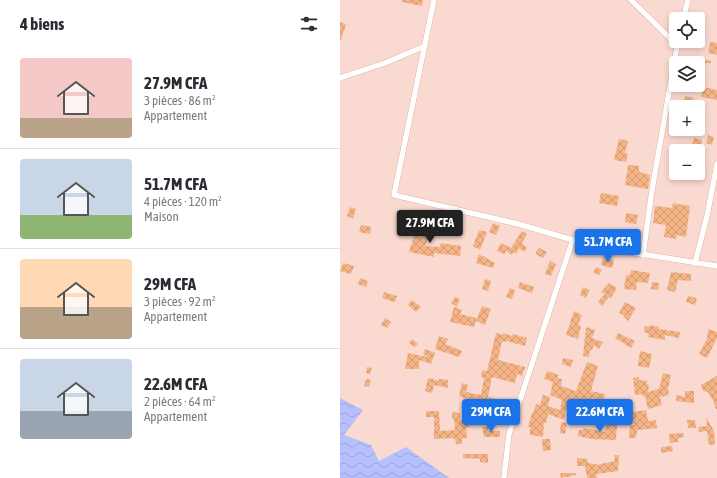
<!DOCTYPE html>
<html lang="fr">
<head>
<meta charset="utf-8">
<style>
	:root { --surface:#fff; --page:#f2f2f3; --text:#2b2b33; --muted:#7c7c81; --line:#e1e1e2; --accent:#1a73e8 }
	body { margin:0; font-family:"Asap Condensed",sans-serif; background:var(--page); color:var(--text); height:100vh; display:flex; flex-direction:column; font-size:15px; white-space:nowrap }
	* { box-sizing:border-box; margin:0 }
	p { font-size:13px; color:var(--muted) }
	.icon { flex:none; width:22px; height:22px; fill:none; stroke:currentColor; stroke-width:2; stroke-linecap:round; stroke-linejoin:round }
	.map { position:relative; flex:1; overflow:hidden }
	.side { display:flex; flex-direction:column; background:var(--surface); width:340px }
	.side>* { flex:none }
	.tools { position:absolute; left:329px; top:12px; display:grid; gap:8px }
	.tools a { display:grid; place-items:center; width:36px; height:36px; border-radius:4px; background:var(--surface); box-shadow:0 2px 6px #0003; font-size:20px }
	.price { position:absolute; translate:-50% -34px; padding:0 9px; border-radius:4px; background:var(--accent); color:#fff; font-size:13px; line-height:26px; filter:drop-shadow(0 1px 2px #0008) }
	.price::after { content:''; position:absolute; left:50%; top:24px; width:12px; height:9px; margin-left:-6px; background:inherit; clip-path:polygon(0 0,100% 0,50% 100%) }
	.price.active { background:#222; color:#fff }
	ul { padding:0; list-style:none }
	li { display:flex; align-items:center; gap:12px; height:100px; padding:0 20px }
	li+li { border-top:1px solid var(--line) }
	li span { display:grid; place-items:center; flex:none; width:112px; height:80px; border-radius:4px; color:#555 }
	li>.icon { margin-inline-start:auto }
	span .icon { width:48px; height:48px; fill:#fffc; stroke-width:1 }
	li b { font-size:17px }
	h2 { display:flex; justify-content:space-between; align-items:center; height:48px; padding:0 20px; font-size:17px }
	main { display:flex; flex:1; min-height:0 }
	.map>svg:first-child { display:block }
	.water { fill:url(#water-waves) }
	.building { fill:url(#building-cross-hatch) }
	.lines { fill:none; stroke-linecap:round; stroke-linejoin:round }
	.street-casing { stroke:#d98f79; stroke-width:6 }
	.street { stroke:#fff; stroke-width:5.5 }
</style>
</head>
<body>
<main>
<section class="side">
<h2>4 biens<svg class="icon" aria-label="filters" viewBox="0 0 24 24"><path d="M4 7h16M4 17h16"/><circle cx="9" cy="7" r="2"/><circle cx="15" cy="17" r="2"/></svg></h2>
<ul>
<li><span style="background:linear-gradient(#f6c9c9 75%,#b9a48a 0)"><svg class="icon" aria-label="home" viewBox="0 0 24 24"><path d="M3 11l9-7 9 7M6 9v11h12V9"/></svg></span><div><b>27.9M CFA</b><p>3 pièces · 86 m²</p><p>Appartement</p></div></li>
<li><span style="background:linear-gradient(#c9d6e8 70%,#8fb573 0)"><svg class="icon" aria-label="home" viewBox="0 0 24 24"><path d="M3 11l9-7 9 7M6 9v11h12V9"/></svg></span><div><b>51.7M CFA</b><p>4 pièces · 120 m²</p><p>Maison</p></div></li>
<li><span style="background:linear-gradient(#ffd9b3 60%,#b9a48a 0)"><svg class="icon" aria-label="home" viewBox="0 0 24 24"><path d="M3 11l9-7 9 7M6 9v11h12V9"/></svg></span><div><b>29M CFA</b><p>3 pièces · 92 m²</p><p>Appartement</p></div></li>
<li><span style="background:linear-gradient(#c9d6e8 65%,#9aa5b1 0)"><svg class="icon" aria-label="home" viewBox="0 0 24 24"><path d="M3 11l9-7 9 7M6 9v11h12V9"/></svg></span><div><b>22.6M CFA</b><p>2 pièces · 64 m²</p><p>Appartement</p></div></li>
</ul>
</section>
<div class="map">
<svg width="377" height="478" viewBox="0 0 377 478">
	<defs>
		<pattern id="water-waves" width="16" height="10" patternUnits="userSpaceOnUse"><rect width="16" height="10" fill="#b6c0fe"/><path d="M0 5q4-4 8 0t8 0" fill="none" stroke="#9ca4d8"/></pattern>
		<pattern id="building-cross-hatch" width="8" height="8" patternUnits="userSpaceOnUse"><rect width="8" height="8" fill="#f4b486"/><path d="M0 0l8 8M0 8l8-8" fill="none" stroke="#d19a72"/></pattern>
	</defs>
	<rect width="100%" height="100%" fill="#fad9d0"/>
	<polygon class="water" points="0,398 23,410 4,435 31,445 39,461 66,447 109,478 0,478"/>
	<g class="building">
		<polygon points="62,0 83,0 82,6 62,2"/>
		<polygon points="0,22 6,24 1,40 0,40"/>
		<polygon points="370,42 377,43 377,55 368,53"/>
		<polygon points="350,57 371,61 371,63 363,63 360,76 358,76 358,63 349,63"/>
		<polygon points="363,87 377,90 377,100 361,97"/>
		<polygon points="345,96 354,98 352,107 334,107 336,100 344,101"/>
		<polygon points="334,107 336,108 336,127 330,125"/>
		<polygon points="368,135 374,137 372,145 366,143"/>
		<polygon points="354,138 362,140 360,151 351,149"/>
		<polygon points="279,139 288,141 285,153 288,154 286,162 274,160"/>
		<polygon points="288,165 299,166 299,172 310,175 308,189 285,185"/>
		<polygon points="261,193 279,196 277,206 259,203"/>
		<polygon points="333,203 350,206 346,237 337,235 336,239 324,237 326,225 313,223 315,206 332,208"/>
		<polygon points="10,207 16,209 13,219 7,216"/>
		<polygon points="286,213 298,215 296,224 285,222"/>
		<polygon points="79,222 88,225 84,234 89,236 85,246 100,247 101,243 121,246 120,256 94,253 94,257 69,252 74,236 71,235 74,229 76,230"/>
		<polygon points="153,223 160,226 156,235 149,232"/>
		<polygon points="21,225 31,227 30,234 19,232"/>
		<polygon points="139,230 147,232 140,250 133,246"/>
		<polygon points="182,231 187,234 182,243 187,248 184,252 179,248 176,254 173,252 172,255 166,251 164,254 157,251 161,243 171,248"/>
		<polygon points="199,248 207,252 203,258 195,254"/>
		<polygon points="139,254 155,263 153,268 136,263"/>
		<polygon points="263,258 274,260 272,268 261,265"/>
		<polygon points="210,261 216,264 211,276 205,274"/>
		<polygon points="3,263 14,266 11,274 0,271"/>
		<polygon points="256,267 262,270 259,275 253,272"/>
		<polygon points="291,270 310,273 308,283 297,282 296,290 284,289 286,275 290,275"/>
		<polygon points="331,272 351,274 351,281 338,280 335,292 327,290"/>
		<polygon points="20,278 28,281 26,287 18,284"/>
		<polygon points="145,279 151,281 148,291 142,289"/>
		<polygon points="180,282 194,287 192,293 178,288"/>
		<polygon points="312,282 319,283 318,290 311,289"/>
		<polygon points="269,283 277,288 271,298 269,297 262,306 258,302 265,294 261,292"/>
		<polygon points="243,287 250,290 246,298 240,295"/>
		<polygon points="170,288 175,290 172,299 166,297"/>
		<polygon points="44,292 57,296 55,302 42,298"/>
		<polygon points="348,296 357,298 355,305 346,302"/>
		<polygon points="115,297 120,299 117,307 111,303"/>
		<polygon points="72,300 81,307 76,312 68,305"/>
		<polygon points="285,302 296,308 288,321 284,317 285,316 279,313"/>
		<polygon points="142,306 151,309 145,325 136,321 134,327 110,322 114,307 122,310 120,314 136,318 136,321"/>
		<polygon points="234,311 242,315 238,325 241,326 238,339 226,335"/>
		<polygon points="45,318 51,322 47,328 41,325"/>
		<polygon points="310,325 319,327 319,329 340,332 339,338 325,335 325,340 308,337 309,333 304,333 305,326 310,327"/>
		<polygon points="246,327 255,330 252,338 263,342 259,349 254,345 252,350 250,350 249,357 243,356"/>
		<polygon points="368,329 377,332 377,338 367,358 359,354 367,339"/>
		<polygon points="156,333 163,335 163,333 172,336 173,334 187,338 185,346 166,341 165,342 162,341 158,360 185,367 182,376 177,374 175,383 152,377 148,397 164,401 162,413 169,415 167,423 136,415 139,403 119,396 122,383 128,385 126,392 141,395 144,378 141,377 142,370 147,371"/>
		<polygon points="278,333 295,341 291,348 275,338"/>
		<polygon points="99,336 108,339 105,344 122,351 119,357 95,349"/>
		<polygon points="72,339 78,344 75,347 69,343"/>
		<polygon points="85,349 95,353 91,364 79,360 79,369 65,369 68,353 87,357 83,354"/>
		<polygon points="300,351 312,354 309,368 298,366"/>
		<polygon points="223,358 233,360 231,367 222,364"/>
		<polygon points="247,362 258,366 251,391 265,394 264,401 252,398 249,415 241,414 242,410 233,407 232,411 226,409 224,420 208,414 206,423 204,423 203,437 190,435 190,427 188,427 192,413 193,413 196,404 200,405 203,395 210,397 208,406 220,410 222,400 210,395 213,382 204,379 207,371 219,375 217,378 222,379 221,386 236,391"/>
		<polygon points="27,367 32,368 30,374 26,373"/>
		<polygon points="323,373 331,375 328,389 329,395 320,397 322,405 308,409 305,396 303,397 302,394 295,395 293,378 299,377 299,380 307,381 306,384 309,385 308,392 319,389"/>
		<polygon points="377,376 377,409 376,409 373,400 367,391 364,392 361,385"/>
		<polygon points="88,378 99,381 99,379 108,380 108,388 94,385 92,393 85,391"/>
		<polygon points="26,379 31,380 29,387 24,386"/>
		<polygon points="345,391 354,391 354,403 336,401 336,395 345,397"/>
		<polygon points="306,410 308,421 316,420 317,428 297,430 296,438 289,438 290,425 294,425 292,412"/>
		<polygon points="86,411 99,411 100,431 115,430 114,419 112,418 112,412 120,413 120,420 130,420 129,427 126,427 127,438 122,438 122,444 116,444 115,439 111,438 94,439 94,417 86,417"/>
		<polygon points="366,417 374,431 375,444 369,445 367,431 359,432 358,427 367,426"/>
		<polygon points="347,420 355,420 356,428 348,428"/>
		<polygon points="221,422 227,423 225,434 220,433"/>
		<polygon points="266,424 277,425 276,440 251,439 238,436 239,430 243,430 244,428 265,432"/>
		<polygon points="142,427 148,427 148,431 160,431 160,437 144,437"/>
		<polygon points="343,433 344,437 338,438 338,442 330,443 329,434"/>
		<polygon points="202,439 210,439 211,450 203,451"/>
		<polygon points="332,446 333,451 321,453 321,447"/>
		<polygon points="123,454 148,454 148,463 140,462 140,459 123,458"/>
		<polygon points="274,455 279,455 278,471 256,474 257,478 247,478 245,466 237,466 237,458 247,459 248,463 256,464 256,465 275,461"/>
		<polygon points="220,473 236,473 236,475 221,478"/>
	</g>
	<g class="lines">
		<defs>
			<g id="street">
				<polyline points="94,0 54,195 178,224 257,247 377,266"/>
				<polyline points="291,0 338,46"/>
				<polyline points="343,19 348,0"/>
				<polyline points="0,78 45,63 85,46"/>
				<polyline points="303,255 312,190 338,41"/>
				<polyline points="355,263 367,216 377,164"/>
				<polyline points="164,477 169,434 233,239"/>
			</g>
		</defs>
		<use href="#street" class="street-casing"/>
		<use href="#street" class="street"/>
	</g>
</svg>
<div class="tools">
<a><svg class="icon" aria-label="locate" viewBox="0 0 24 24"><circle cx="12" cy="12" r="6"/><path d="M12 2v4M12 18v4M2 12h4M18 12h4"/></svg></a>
<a><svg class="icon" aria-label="layers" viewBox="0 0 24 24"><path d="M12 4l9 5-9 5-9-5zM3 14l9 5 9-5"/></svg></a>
<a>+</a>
<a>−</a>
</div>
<b class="price active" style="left:90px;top:244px">27.9M CFA</b>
<b class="price" style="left:268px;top:263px">51.7M CFA</b>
<b class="price" style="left:151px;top:433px">29M CFA</b>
<b class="price" style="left:260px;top:433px">22.6M CFA</b>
</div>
</main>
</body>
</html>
